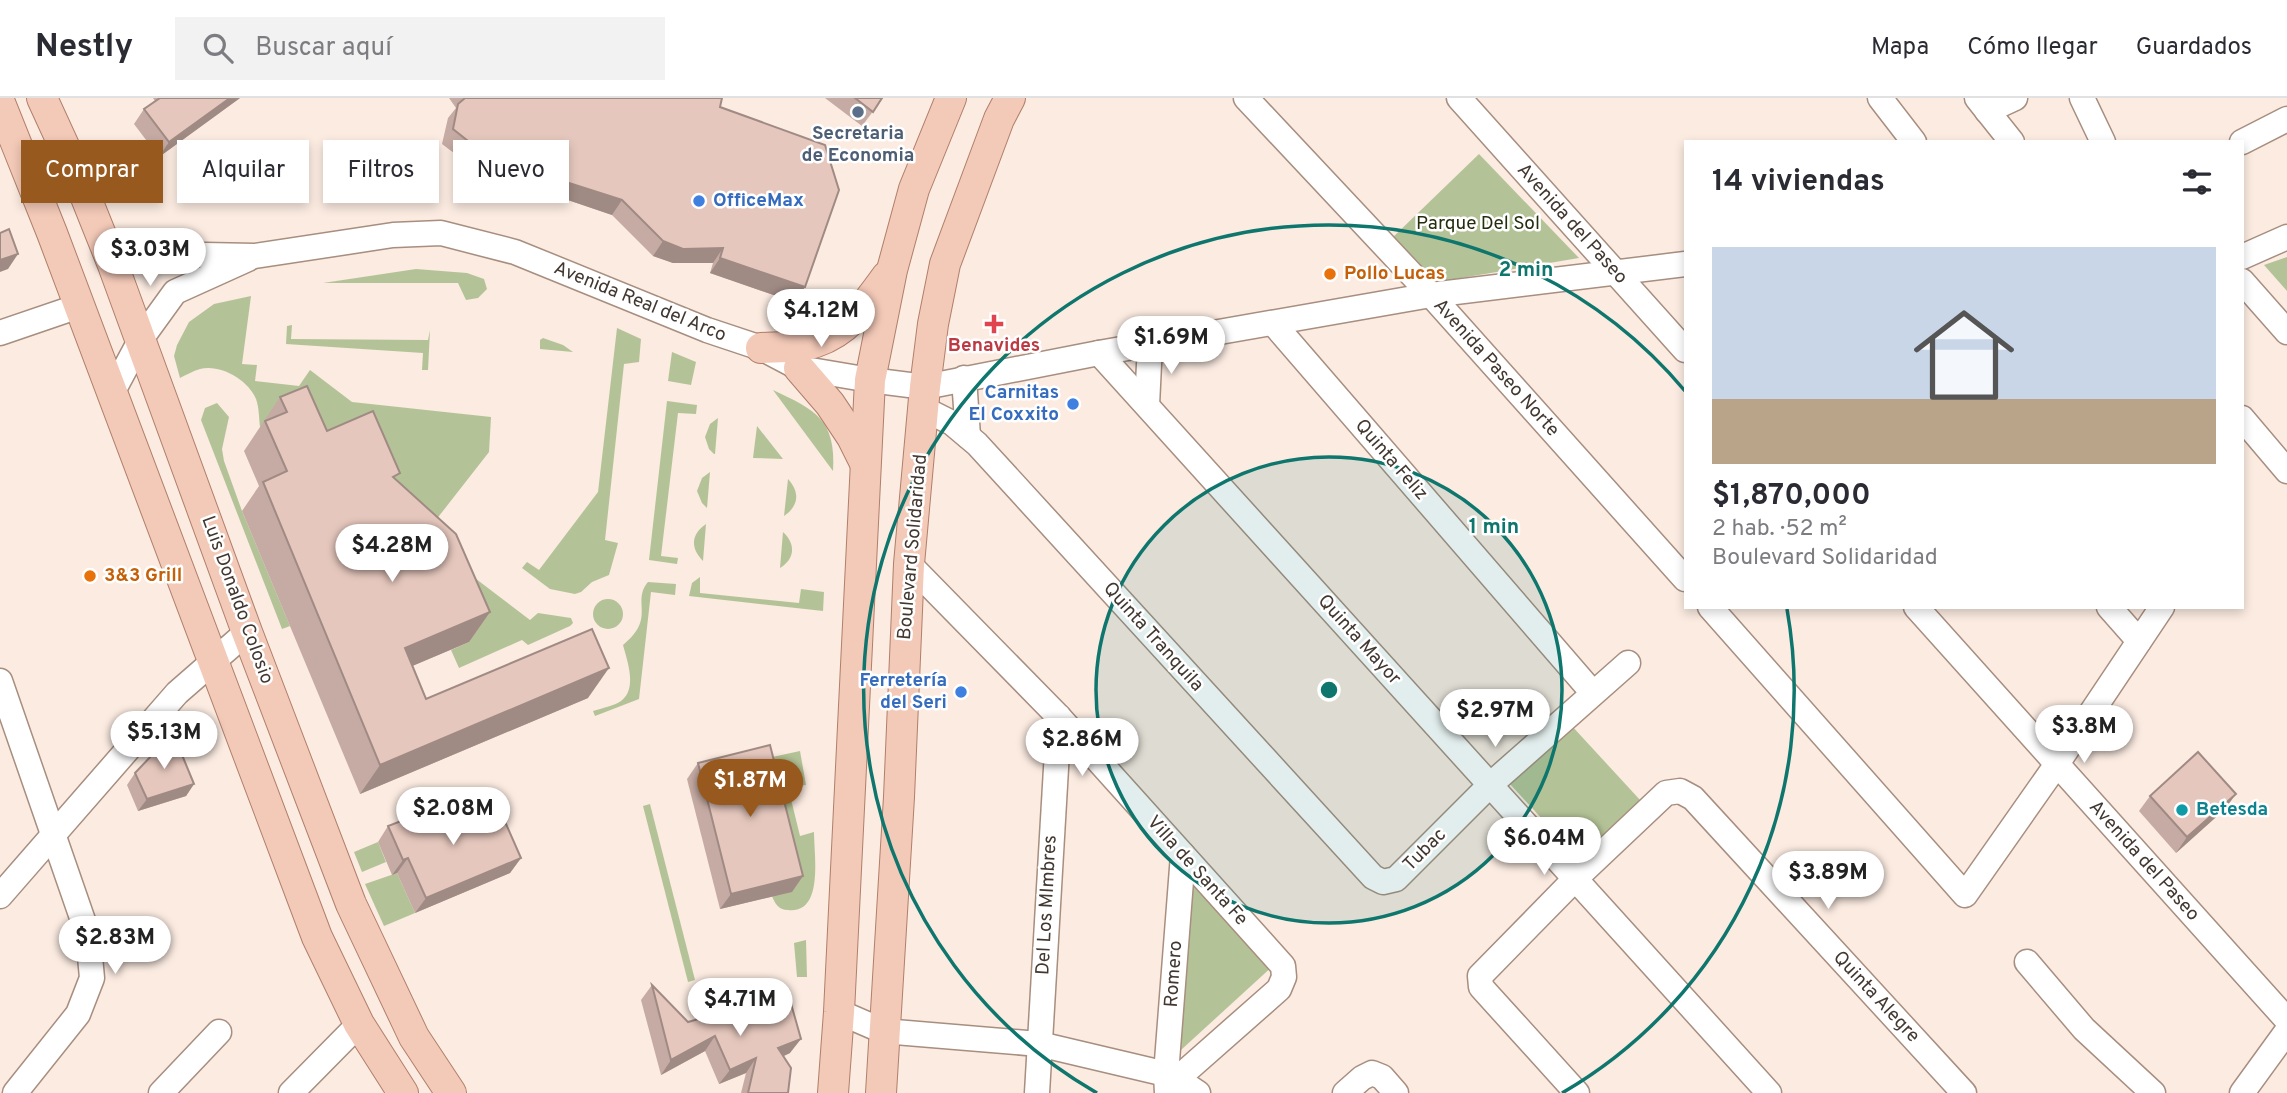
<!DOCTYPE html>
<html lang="es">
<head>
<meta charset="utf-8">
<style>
	:root { --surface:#fff; --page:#f2f2f3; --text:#2b2b33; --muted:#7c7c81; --line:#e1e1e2; --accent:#97591e }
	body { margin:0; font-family:Overpass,sans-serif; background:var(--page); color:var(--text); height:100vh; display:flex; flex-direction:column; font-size:26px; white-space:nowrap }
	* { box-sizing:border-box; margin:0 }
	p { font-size:23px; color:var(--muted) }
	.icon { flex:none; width:38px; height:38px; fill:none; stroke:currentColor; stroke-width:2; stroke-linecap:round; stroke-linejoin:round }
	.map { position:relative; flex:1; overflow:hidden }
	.details { position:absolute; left:1684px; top:42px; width:560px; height:469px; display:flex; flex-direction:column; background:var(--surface); border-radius:0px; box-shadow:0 4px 10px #0003 }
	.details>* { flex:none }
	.hud { position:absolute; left:21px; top:42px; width:665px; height:63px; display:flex; gap:14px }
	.price { position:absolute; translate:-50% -60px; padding:0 16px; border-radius:24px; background:#fff; color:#222; font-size:23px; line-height:46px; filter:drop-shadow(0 2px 4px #0008) }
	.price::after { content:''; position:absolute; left:50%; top:42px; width:21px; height:16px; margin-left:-10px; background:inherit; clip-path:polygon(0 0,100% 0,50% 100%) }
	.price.active { background:var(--accent); color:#fff }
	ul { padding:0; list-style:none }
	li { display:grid; align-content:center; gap:14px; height:371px; padding:0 28px }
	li+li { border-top:2px solid var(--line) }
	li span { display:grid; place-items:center; height:217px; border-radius:0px; color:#555 }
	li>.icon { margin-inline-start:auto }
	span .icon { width:126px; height:126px; fill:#fffc; stroke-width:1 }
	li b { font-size:30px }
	h2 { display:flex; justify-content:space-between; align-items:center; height:84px; padding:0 28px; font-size:30px }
	.tag { padding:0 24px; border-radius:0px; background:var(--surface); box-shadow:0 4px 10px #0003; font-size:24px; line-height:63px }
	.tag.active { background:var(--accent); color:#fff }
	header { display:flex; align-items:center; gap:42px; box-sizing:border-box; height:98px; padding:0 35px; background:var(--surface); border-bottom:2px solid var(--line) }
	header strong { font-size:33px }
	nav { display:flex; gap:38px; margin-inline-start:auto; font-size:24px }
	.search { width:490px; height:63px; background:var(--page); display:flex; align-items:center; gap:18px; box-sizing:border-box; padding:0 24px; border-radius:0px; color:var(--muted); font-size:26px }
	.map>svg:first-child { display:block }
	.green { fill:#b4c397 }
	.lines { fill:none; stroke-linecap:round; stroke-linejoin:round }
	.minor-casing { stroke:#a78e7f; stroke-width:27 }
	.major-casing { stroke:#b07f6a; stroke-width:32 }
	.minor { stroke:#fff; stroke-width:24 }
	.major { stroke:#f3c9b8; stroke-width:30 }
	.wall { fill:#c5aba3 }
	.shaded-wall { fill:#a08b84 }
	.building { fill:#e5c7bd; stroke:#a08b84; stroke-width:2 }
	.ring { fill:none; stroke:#0f766e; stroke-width:3.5 }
	.service-dot { fill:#5c6f8a; stroke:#fff; stroke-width:2.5 }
	.shop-dot { fill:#3f7fe0; stroke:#fff; stroke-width:2.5 }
	.food-dot { fill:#e8710a; stroke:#fff; stroke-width:2.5 }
	.health-dot { fill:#e0444e; stroke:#fff; stroke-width:2.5 }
	.culture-dot { fill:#0f9aa8; stroke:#fff; stroke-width:2.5 }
	.labels { text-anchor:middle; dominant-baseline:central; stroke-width:5; stroke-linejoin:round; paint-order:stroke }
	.service-label { font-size:19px; font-weight:bold; fill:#4e5e75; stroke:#fff }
	.shop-label { font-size:19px; font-weight:bold; fill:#366cbe; stroke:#fff; text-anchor:end }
	.park-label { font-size:19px; fill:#242e0e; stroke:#fff }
	.street-label { font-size:19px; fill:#423831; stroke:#fff }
	.food-label { font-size:19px; font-weight:bold; fill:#c56008; stroke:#fff; text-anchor:start }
	.health-label { font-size:19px; font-weight:bold; fill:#be3a42; stroke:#fff }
	.culture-label { font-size:19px; font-weight:bold; fill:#0d838f; stroke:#fff; text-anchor:start }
	.centre { fill:#0f766e; stroke:#fff; stroke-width:3.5 }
	.ring-label { font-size:21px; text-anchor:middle; font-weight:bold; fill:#0f766e; stroke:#fff; stroke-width:5; stroke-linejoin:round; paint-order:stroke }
</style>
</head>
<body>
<header>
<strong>Nestly</strong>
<div class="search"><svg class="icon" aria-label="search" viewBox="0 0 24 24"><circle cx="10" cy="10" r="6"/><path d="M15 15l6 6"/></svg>Buscar aquí</div>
<nav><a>Mapa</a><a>Cómo llegar</a><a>Guardados</a></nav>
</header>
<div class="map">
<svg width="2287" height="995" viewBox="0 0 2287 995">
	<rect width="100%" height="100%" fill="#fbebe1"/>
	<g class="green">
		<polygon points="1479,56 1579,160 1432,185 1390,142"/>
		<polygon points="2287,159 2287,193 2264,167"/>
		<polygon points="416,171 467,175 484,181 487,191 478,200 466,202 458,185 323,185"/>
		<path d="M251,198l-9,68 15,1 -2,16 44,5 11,-16 42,32 139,15 -2,35 -57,73 6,25 92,70 8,-7 33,5 2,5 -3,3 -42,19 -6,-5 -63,28 -8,-18 18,-8 -182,-226 -27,11c-1,-9 -1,-20 -4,-28 -8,-19 -35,-35 -56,-30 -7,2 -14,6 -20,9l-6,-22 3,-11 12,-23 25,-18z"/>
		<polygon points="292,227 291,241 428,242 430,232 428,272 422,272 423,255 286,246 287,228"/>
		<polygon points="617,230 641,241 639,264 624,266 605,442 618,445 609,477 592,484 581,494 575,496 550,491 522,470 527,464 539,472 598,394"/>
		<polygon points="543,240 563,247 573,254 540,251 540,242"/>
		<polygon points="672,254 696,264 691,287 668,283"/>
		<path d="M773,292c43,20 63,30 60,81z"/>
		<polygon points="667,303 697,307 696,316 678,315 661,458 678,460 677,466 649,462"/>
		<polygon points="217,305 229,319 222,351 224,363 242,413 290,528 282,531 201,322 205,310"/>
		<polygon points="718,320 715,356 714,356 709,351 705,339 710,326"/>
		<polygon points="757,328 783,361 753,360"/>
		<polygon points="710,374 707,410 702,405 697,393 702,380"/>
		<path d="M788,381c12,13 11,27 -4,37z"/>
		<path d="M706,426l-3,37c-13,-13 -12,-27 3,-37z"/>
		<path d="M783,434c13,12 12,27 -3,36z"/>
		<polygon points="700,479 700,495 799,505 801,491 824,494 823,513 689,498 692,485"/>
		<path d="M648,484l28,2 -1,11 -24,-3 -12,107 -44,17 -2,-5c9,-3 21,-5 28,-10 17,-12 6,-41 2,-56 34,-27 8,-43 25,-63z"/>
		<circle cx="608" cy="516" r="15"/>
		<polygon points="1571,627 1641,703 1578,760 1509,685"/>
		<path d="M800,653l6,34 -18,2 12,49 14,-4c0,23 10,82 -26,78 -9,0 -13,-6 -16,-14l-13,-136z"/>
		<polygon points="650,706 695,882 688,884 643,708"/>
		<polygon points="378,744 386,764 362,774 354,754"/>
		<polygon points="1184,760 1276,865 1169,963"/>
		<polygon points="397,775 415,815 384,828 365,786"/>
		<polygon points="806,842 807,879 797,879 794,845"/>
	</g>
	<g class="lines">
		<defs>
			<g id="minor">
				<polyline points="1246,0 1431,197 1685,481"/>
				<polyline points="1459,0 1685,252"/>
				<polyline points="1880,0 1914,44"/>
				<polyline points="1977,0 2012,44"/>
				<polyline points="2082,0 2103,44"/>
				<polyline points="1987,13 2015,0"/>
				<polyline points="2242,44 2287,21"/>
				<polyline points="102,140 154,156 255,158 393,137 441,135 515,154 707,232 761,250 799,270 870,282 925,289 1099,255 1431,197 1685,166"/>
				<polyline points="2242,159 2287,139"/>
				<polyline points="2242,183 2287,234"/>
				<polyline points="1273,225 1592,594"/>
				<polyline points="0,235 79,208"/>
				<polyline points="1099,255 1769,995"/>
				<polyline points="964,280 968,338"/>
				<polyline points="112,295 141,241 175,194 248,161"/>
				<polyline points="1147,307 1150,246"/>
				<polyline points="924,311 952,325 977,346 1373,779 1383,784 1396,781 1490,687 1628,565"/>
				<polyline points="2242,320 2287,373"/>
				<polyline points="909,466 1059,619 1283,868 1284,879 1279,891 1177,981"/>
				<polyline points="1710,509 1965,797 2057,666 2162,509"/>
				<polyline points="1916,509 2287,922"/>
				<polyline points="2109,509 2139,543"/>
				<polyline points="0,583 88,837 92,880 78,916 15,995"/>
				<polyline points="0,798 177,595 247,534"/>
				<polyline points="2027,864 2084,931 2153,995"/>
				<polyline points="839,914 883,933 1039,946 1166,976 1177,981 1198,995"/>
				<polyline points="161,995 219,934"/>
				<polyline points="291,995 359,926"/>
				<polyline points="1037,995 1059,619"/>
				<polyline points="1167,995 1166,976 1183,757"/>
				<polyline points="1345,995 1362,980 1372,975 1382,979 1396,995"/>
				<polyline points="1577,995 1481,889 1480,878 1575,781 1666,695 1680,693 1693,700 1964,995"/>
				<polyline points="2242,995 2287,933"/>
			</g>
			<g id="major">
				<polyline points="42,0 75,72 113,167 247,534 351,806 414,939 451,995"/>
				<polyline points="0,5 52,135 317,839 359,926 403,995"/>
				<path d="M761,250c17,-1 38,0 55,-6 33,-11 51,-39 71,-66"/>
				<polyline points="799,270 830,306 852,339 864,363"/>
				<polyline points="833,995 839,914 870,282 892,172 914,91 951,0"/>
				<polyline points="881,995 899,699 909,466 925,289 933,226 945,166 999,21 1010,0"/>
			</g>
		</defs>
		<use href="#minor" class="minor-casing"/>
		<use href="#major" class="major-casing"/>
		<use href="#minor" class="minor"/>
		<use href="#major" class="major"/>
	</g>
	<g class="wall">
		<polygon points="153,0 240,0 159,59 134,26 144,11 155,3"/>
		<polygon points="449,0 722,0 720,9 805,189 794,204 710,175 713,165 673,165 653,158 612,117 559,99 492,84 442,46 448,20 456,10"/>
		<polygon points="825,0 883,0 862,28"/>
		<polygon points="280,299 396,382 490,514 469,544 412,568 426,601 588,600 360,696 242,413 259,388 244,353"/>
		<polygon points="698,665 803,778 792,794 720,811 687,681"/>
		<polygon points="135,675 194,686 186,698 138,713 127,687"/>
		<polygon points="2150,698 2225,711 2176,755 2139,713"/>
		<polygon points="454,727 521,760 510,775 415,815 397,775 392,777 378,744 388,728"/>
		<polygon points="652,887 688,924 790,955 784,958 788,995 741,995 746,975 719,986 705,953 661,977 641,902"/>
	</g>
	<g class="shaded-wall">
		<polygon points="230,0 240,0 159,59 169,44"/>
		<polygon points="502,70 569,85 622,102 612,117 559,99 492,84"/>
		<polygon points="663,143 723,150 713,165 673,165 653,158"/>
		<polygon points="18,156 8,171 0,174 0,162"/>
		<polygon points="720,160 805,189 794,204 710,175"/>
		<polygon points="490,514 469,544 384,580 405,550"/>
		<polygon points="609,570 588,600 360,696 380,667"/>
		<polygon points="194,686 186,698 138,713 147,701"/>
		<polygon points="2236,696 2225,711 2176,755 2187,739"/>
		<polygon points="408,760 397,775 392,777 403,762"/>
		<polygon points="521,760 510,775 415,815 426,800"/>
		<polygon points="803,778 792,794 720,811 731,796"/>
		<polygon points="715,938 705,953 661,977 671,962"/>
		<polygon points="801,941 790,955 768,965 778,950"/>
		<polygon points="756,960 746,975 719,986 730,972"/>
	</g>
	<g class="building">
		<polygon points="160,0 230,0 169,44 144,11"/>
		<polygon points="465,0 722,0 720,9 825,47 839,92 805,189 720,160 723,150 683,151 663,143 622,102 569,85 502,70 453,31 458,6"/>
		<polygon points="855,0 882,0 873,14"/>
		<polygon points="9,131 18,156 0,162 0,135"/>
		<polygon points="307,288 327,333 373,313 400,375 393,379 456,436 490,514 405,550 426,601 592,531 609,570 380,667 263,384 287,373 265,323 287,314 280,299"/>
		<polygon points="173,635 194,686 147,701 135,675"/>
		<polygon points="770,647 803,778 731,796 698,665"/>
		<polygon points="2198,654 2236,696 2187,739 2150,698"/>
		<polygon points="443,707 454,727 499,710 521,760 426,800 408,760 403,762 388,728"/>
		<polygon points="652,887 688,924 788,895 801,941 778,950 791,970 788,995 748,995 756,960 730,972 715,938 671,962"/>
	</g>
	<circle cx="1329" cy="592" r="233" fill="#0f766e" fill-opacity=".12"/>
	<g class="ring">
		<circle cx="1329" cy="592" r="233"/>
		<path d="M1097 995A465 465 0 1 1 1685 293M1787 511A465 465 0 0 1 1562 995"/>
	</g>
	<circle class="service-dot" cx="858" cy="14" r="7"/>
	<g class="shop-dot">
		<circle cx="699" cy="103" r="7"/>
		<circle cx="1073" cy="306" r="7"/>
		<circle cx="961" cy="594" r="7"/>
	</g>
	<g class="food-dot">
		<circle cx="1330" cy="176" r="7"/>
		<circle cx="90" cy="478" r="7"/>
	</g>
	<path class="health-dot" d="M990.5 215.5h7v7h7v7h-7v7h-7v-7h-7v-7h7z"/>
	<circle class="culture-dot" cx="2182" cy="712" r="7"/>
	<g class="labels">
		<g class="service-label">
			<text x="858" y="36">Secretaria<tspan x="858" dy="22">de Economia</tspan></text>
		</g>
		<g class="shop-label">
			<text x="713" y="103" text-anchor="start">OfficeMax</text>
			<text x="1059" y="295">Carnitas<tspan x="1059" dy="22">El Coxxito</tspan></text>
			<text x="947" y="583">Ferretería<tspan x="947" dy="22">del Seri</tspan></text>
		</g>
		<g class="park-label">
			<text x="1478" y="126">Parque Del Sol</text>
		</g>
		<g class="street-label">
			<text transform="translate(1572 126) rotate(48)">Avenida del Paseo</text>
			<text transform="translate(640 204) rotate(22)">Avenida Real del Arco</text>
			<text transform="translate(1496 270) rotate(48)">Avenida Paseo Norte</text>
			<text transform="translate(1391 362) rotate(49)">Quinta Feliz</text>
			<text transform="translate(913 449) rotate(-85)">Boulevard Solidaridad</text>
			<text transform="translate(237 502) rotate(70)">Luis Donaldo Colosio</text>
			<text transform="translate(1153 539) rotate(48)">Quinta Tranquila</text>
			<text transform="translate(1359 542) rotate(48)">Quinta Mayor</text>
			<text transform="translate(1425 752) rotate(-45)">Tubac</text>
			<text transform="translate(2144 763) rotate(48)">Avenida del Paseo</text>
			<text transform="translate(1197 773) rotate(48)">Villa de Santa Fe</text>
			<text transform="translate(1047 807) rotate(-87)">Del Los MImbres</text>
			<text transform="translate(1174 876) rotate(-86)">Romero</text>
			<text transform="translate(1876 899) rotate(47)">Quinta Alegre</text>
		</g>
		<g class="food-label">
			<text x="1344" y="176">Pollo Lucas</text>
			<text x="104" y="478">3&amp;3 Grill</text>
		</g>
		<g class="health-label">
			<text x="994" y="248">Benavides</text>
		</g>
		<g class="culture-label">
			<text x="2196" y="712">Betesda</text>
		</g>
	</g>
	<circle cx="1329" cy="592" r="10" class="centre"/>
	<g class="ring-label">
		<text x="1526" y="178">2 min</text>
		<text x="1494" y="435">1 min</text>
	</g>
</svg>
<b class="price" style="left:150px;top:190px">$3.03M</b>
<b class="price" style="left:821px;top:251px">$4.12M</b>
<b class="price" style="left:1171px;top:278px">$1.69M</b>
<b class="price" style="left:392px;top:486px">$4.28M</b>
<b class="price" style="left:1495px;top:651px">$2.97M</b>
<b class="price" style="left:2084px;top:667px">$3.8M</b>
<b class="price" style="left:164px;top:673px">$5.13M</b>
<b class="price" style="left:1082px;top:680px">$2.86M</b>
<b class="price active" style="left:750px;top:721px">$1.87M</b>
<b class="price" style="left:453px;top:749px">$2.08M</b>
<b class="price" style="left:1544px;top:779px">$6.04M</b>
<b class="price" style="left:1828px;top:813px">$3.89M</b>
<b class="price" style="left:115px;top:878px">$2.83M</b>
<b class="price" style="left:740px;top:940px">$4.71M</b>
<div class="hud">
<a class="tag active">Comprar</a>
<a class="tag">Alquilar</a>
<a class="tag">Filtros</a>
<a class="tag">Nuevo</a>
</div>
<section class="details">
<h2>14 viviendas<svg class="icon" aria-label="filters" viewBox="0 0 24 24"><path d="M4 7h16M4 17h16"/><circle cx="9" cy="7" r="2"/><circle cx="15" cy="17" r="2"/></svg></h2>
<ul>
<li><span style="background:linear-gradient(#c9d6e8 70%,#b9a48a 0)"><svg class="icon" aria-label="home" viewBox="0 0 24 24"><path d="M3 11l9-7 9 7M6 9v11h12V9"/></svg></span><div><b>$1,870,000</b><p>2 hab. · 52 m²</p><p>Boulevard Solidaridad</p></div></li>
</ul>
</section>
</div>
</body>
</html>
